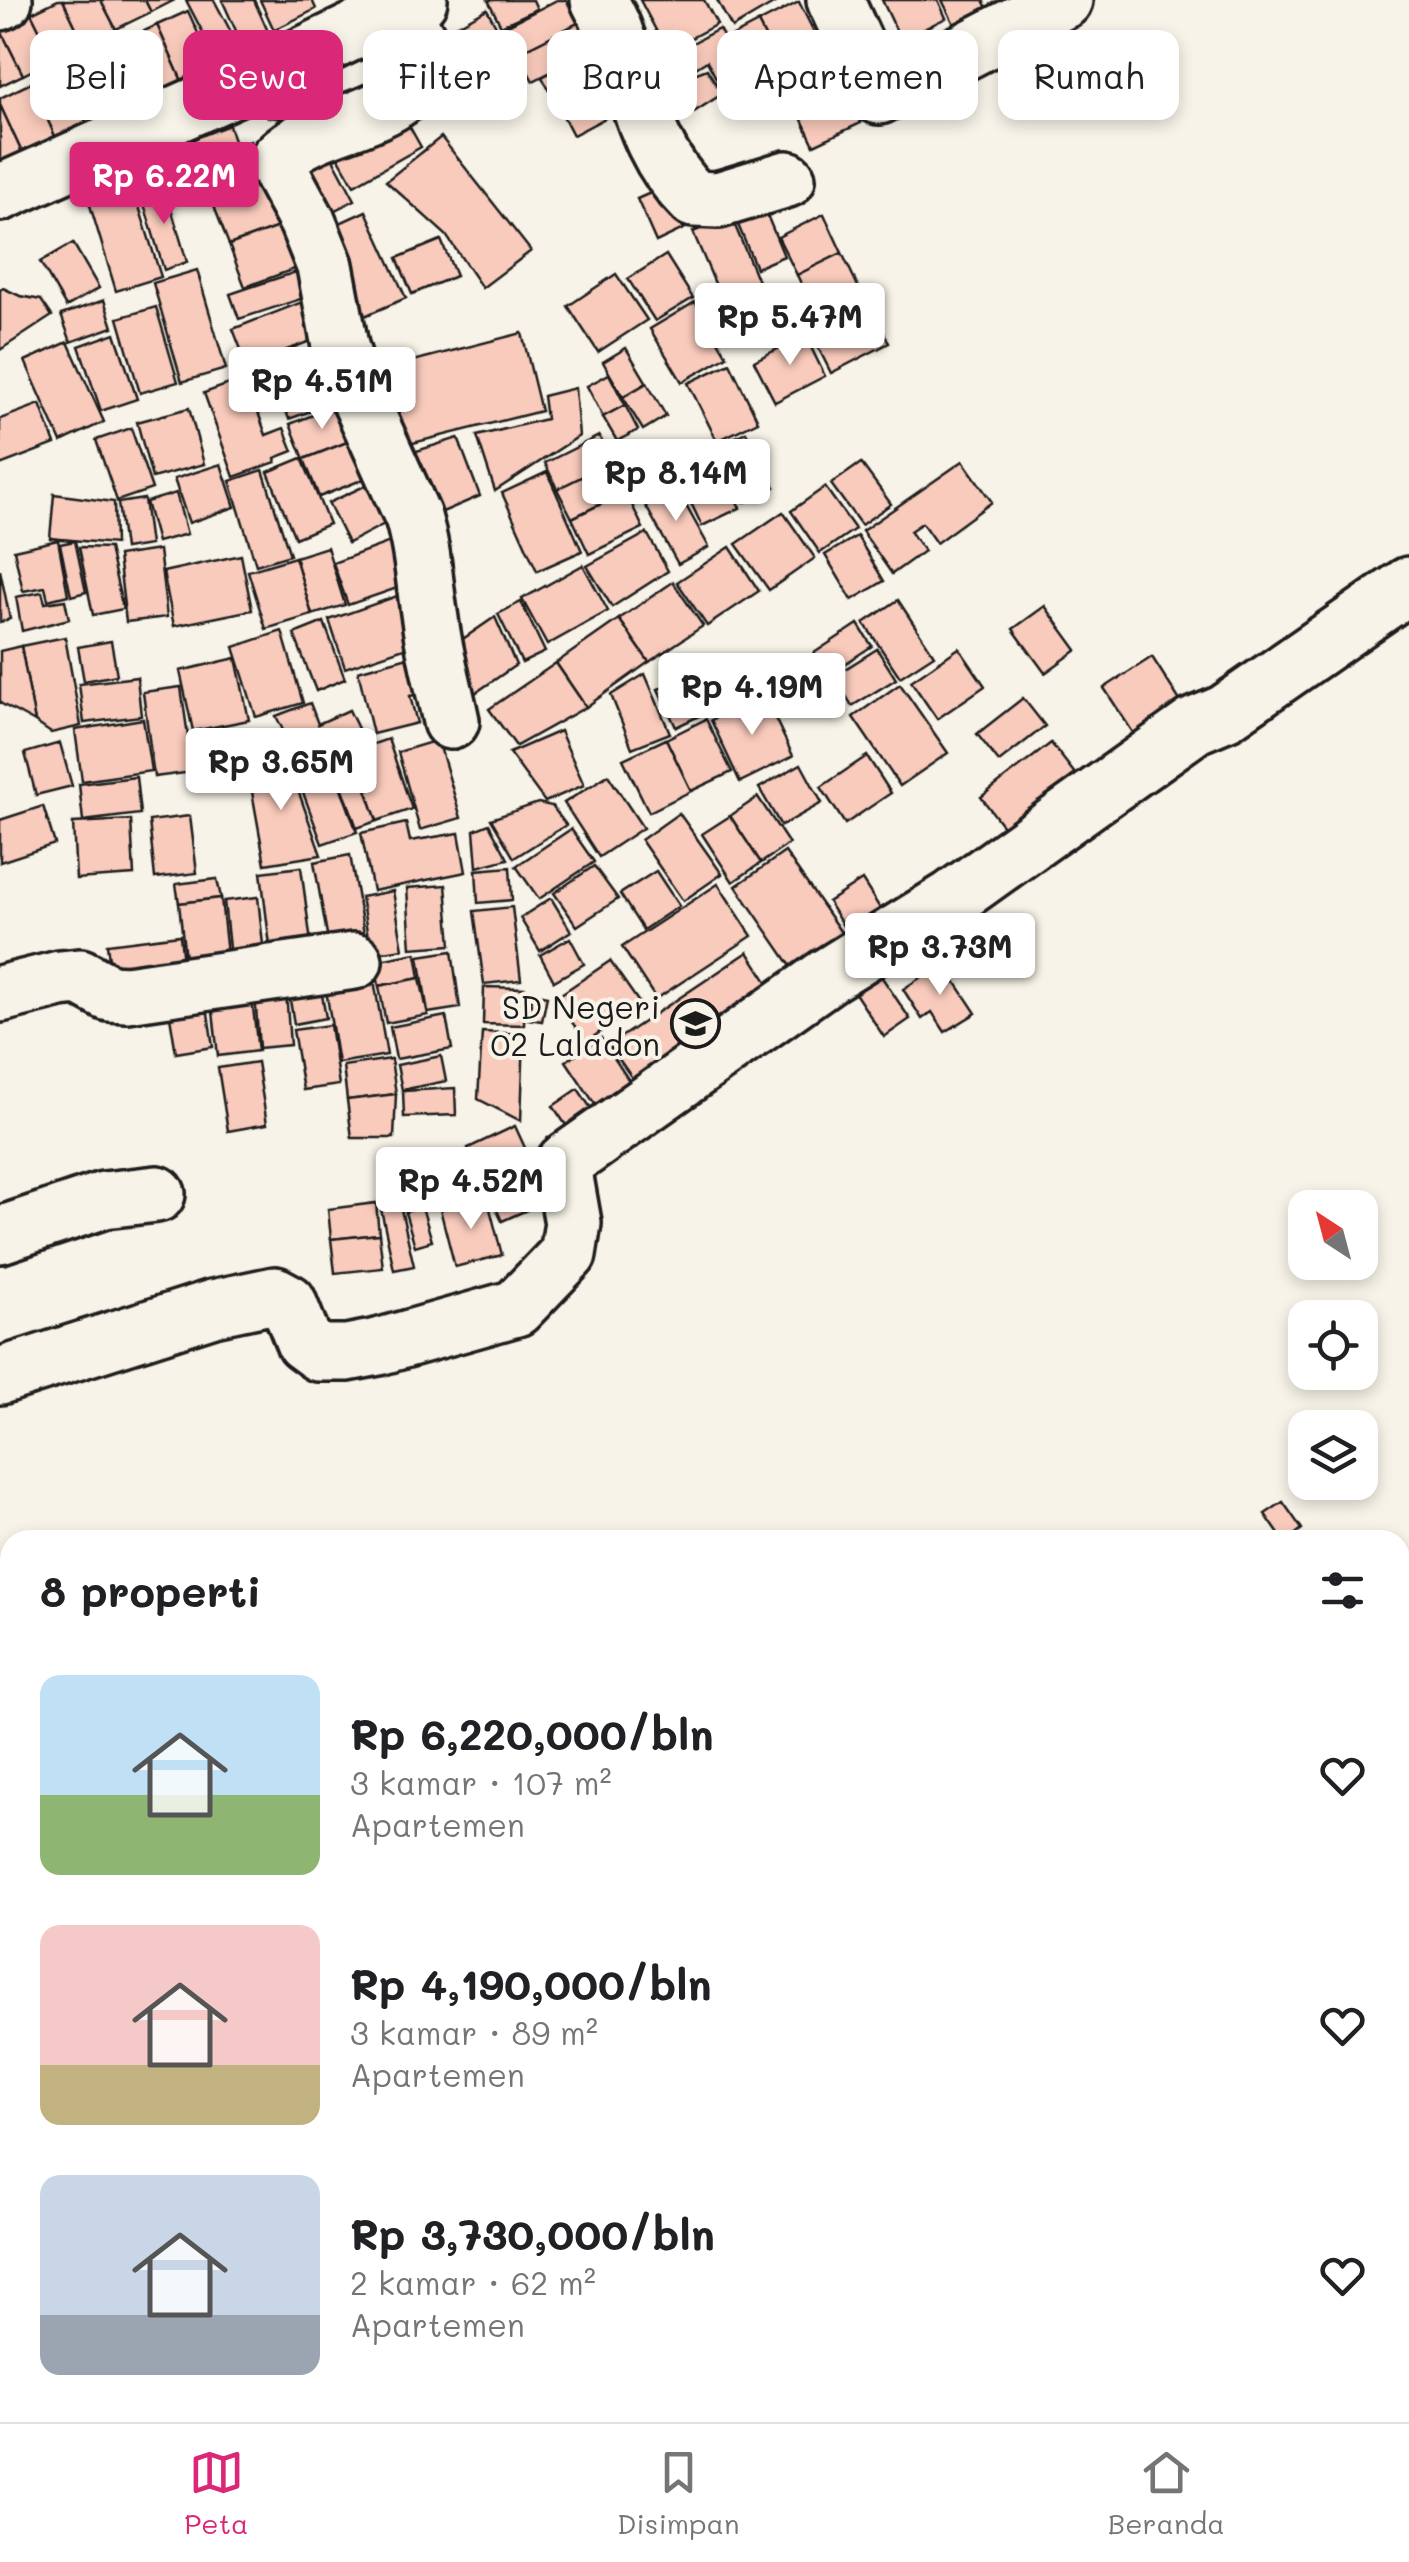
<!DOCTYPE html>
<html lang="id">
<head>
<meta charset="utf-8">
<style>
	:root { --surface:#fff; --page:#f2f2f2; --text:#202124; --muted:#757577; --line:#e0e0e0; --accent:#db2777 }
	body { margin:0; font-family:Mali,sans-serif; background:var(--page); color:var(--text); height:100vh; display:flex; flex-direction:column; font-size:38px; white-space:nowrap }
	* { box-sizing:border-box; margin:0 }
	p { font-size:32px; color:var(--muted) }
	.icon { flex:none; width:55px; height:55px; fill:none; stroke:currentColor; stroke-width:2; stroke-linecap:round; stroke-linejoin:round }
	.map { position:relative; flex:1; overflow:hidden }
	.panel { position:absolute; left:0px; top:1530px; width:1410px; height:892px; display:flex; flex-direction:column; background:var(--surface); border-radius:30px 30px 0 0; box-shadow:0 5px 15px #0003 }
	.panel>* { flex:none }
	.hud { position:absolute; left:30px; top:30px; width:1350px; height:90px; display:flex; gap:20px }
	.needle { width:65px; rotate:324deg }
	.fabs { position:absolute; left:1288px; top:1190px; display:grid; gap:20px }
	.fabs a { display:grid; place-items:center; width:90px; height:90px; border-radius:20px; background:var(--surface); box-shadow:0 5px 15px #0003; font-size:50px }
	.price { position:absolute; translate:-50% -85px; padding:0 22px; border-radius:10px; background:#fff; color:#222; font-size:32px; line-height:65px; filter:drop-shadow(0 2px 5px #0008) }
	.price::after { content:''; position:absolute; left:50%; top:60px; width:30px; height:22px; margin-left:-15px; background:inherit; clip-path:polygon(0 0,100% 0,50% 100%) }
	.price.active { background:var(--accent); color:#fff }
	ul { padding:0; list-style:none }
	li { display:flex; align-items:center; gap:30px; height:250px; padding:0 40px }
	li span { display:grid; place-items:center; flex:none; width:280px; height:200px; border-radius:20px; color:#555 }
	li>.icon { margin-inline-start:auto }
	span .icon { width:120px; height:120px; fill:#fffc; stroke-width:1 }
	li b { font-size:42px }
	h2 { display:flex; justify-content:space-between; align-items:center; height:120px; padding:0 40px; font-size:42px }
	.tag { padding:0 35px; border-radius:20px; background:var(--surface); box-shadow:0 5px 15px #0003; font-size:35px; line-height:90px }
	.tag.active { background:var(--accent); color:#fff }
	.dock { display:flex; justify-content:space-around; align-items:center; height:140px; border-top:2px solid var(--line); background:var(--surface); font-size:28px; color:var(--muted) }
	.dock a { display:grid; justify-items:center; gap:5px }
	.dock .active { color:var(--accent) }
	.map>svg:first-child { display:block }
	.building { fill:#f9cbbc; stroke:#1c1c1c; stroke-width:2.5 }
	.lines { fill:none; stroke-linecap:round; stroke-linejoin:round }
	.minor-casing { stroke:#1c1c1c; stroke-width:62 }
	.path { stroke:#1c1c1c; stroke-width:6; stroke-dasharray:2.5 8; stroke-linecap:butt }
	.minor { stroke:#f7f3e8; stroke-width:55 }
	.labels { text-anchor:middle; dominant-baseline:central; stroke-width:8; stroke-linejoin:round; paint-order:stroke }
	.poi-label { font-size:32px; fill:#1c1c1c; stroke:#f7f3e8; text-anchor:end }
</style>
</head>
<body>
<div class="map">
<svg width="1409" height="2422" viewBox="0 0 1409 2422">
	<rect width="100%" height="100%" fill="#f7f3e8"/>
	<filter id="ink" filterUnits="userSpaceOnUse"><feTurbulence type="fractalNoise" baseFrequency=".01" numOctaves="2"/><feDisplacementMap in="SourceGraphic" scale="20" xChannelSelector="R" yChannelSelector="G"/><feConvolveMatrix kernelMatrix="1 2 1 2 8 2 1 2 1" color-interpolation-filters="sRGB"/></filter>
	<g filter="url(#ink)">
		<g class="building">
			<polygon points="58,0 63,0 84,44 54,59 31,13"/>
			<polygon points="63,0 101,0 116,29 84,44"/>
			<polygon points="101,0 145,0 151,12 116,29"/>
			<polygon points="145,0 175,0 151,12"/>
			<polygon points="186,0 214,0 238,45 215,56"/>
			<polygon points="222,0 254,0 278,54 252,66"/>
			<polygon points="260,0 312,0 316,9 274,30"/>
			<polygon points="488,0 533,0 537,9 501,26"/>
			<polygon points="557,0 566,0 578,23 518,53 504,27"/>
			<polygon points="640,0 704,0 717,24 667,51"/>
			<polygon points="717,0 780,0 732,28"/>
			<polygon points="882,0 938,0 946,18 901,40"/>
			<polygon points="942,0 983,0 991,16 958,32"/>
			<polygon points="799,2 818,40 777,61 758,23"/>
			<polygon points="487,9 516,64 467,90 438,36"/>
			<polygon points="188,11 220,82 189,97 157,25"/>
			<polygon points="31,13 54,59 23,75 0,29"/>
			<polygon points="578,23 592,51 533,81 518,53"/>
			<polygon points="758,23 777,61 752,73 733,36"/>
			<polygon points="157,25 189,97 155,112 123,41"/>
			<polygon points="0,29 23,75 0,86"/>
			<polygon points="719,29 747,79 723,91 707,61 694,69 683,48"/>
			<polygon points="123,41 155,112 127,125 94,54"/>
			<polygon points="825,47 861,123 814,145 778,69"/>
			<polygon points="94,54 127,125 94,140 62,69"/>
			<polygon points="579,59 595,89 559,108 542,77"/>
			<polygon points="687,63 694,74 707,69 722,94 694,112 672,72"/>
			<polygon points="62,69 94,140 63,154 31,83"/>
			<polygon points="321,71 340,111 315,122 268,117 257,100"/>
			<polygon points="31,83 63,154 30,170 0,105 0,98"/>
			<polygon points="595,89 609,116 573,135 559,108"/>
			<polygon points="397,104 421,147 354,185 329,141"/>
			<polygon points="0,105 30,170 0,183"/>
			<polygon points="229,125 236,147 250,141 265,176 214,195 193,139"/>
			<polygon points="441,137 531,251 482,288 446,235 386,181"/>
			<polygon points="323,140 355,200 311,222 280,161"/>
			<polygon points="130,178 161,277 116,291 86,192"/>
			<polygon points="264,181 281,226 229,245 212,201"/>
			<polygon points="673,183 692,225 656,242 637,199"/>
			<polygon points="164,184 187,262 164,270 140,191"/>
			<polygon points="762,203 784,256 756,268 734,215"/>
			<polygon points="366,211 406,298 360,318 320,232"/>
			<polygon points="824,214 842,253 797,275 778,237"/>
			<polygon points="731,216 765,298 728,314 693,232"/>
			<polygon points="281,226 297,268 245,287 229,245"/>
			<polygon points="441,240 456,276 412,294 397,258"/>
			<polygon points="73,243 99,288 66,307 40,262"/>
			<polygon points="842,253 865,301 820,323 797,275"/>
			<polygon points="666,255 693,298 655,321 628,279"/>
			<polygon points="197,270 226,369 182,382 153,283"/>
			<polygon points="299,271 307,297 239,319 230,294"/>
			<polygon points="616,274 647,320 598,352 568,306"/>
			<polygon points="3,288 20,296 41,300 52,316 0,350 0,290"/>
			<polygon points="104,300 113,327 71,342 61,315"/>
			<polygon points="302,302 316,339 247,365 233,329"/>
			<polygon points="695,302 727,356 682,382 650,329"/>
			<polygon points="869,303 889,343 831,373 811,333"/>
			<polygon points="156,307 178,382 140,393 118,318"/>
			<polygon points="115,333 137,399 101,411 79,346"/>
			<polygon points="522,333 541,411 397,447 378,370"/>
			<polygon points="805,335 825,376 775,402 754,361"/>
			<polygon points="68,342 104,422 61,442 25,361"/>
			<polygon points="626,348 647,383 623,397 603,362"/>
			<polygon points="312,351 333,403 289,419 282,402 260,408 249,370"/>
			<polygon points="730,363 758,421 717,441 688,383"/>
			<polygon points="609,374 625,405 603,417 587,386"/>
			<polygon points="246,378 266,435 284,428 293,451 275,458 276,462 234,477 204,393"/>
			<polygon points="647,383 666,416 643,430 623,397"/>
			<polygon points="575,388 579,436 495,491 477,436 546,419 543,396"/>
			<polygon points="40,404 55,444 0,465 0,419"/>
			<polygon points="341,404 355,439 304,459 290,424"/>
			<polygon points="625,405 638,430 617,441 603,417"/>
			<polygon points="189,408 204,464 152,478 137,422"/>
			<polygon points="131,428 152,489 117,501 96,440"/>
			<polygon points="746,432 775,487 745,502 716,447"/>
			<polygon points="599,436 612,462 557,489 545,463"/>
			<polygon points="458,438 480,496 433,516 407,454"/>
			<polygon points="355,439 369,477 319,497 304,459"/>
			<polygon points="302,458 329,524 295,538 268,472"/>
			<polygon points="716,458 740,508 702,526 678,476"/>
			<polygon points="963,461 992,502 936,543 922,523 910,531 924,551 892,574 862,531"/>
			<polygon points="612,462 626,492 572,518 557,489"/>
			<polygon points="861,463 891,504 861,525 831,484"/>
			<polygon points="221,464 235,507 189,523 174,479"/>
			<polygon points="263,470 290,555 256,565 230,481"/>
			<polygon points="547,472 582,551 537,571 502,493"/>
			<polygon points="371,483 390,521 348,543 328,503"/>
			<polygon points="674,484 709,547 678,564 643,501"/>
			<polygon points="825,487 855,529 820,553 791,511"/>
			<polygon points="626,492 643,528 589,554 572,518"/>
			<polygon points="176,493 187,534 157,542 146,502"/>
			<polygon points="54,494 114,502 115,544 50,538"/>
			<polygon points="144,499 150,545 124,549 118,503"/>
			<polygon points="783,512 815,558 769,590 736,544"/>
			<polygon points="647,533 668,571 612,607 587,566"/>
			<polygon points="857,536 884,581 852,600 825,555"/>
			<polygon points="58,540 68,595 48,600 45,587 23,591 14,550"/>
			<polygon points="75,541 86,592 71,596 60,544"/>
			<polygon points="390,542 406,585 348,605 333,563"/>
			<polygon points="79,547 109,548 123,609 93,615"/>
			<polygon points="327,547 345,605 312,615 295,557"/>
			<polygon points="730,547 759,591 707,626 677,582"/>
			<polygon points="159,550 167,617 126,622 118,556"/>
			<polygon points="241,555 252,610 174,626 163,572"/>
			<polygon points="295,557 312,615 266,629 248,571"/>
			<polygon points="583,565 608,611 547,645 522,599"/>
			<polygon points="0,570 10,619 0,622"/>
			<polygon points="673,582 703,626 649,662 619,619"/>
			<polygon points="42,592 45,603 65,600 69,619 22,631 16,597"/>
			<polygon points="397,596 413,645 345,668 329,620"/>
			<polygon points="898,600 934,655 900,677 864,623"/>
			<polygon points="521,602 545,652 522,663 498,614"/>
			<polygon points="1045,606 1077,650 1045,673 1013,629"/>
			<polygon points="495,617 516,665 462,702 441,654"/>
			<polygon points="619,619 649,662 586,707 556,663"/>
			<polygon points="324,622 345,679 316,691 294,634"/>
			<polygon points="858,624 872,646 828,675 814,653"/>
			<polygon points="282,631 303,703 256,717 234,647"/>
			<polygon points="65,637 81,726 51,733 35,722 21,646"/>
			<polygon points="111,641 117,675 84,681 78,647"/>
			<polygon points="21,646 35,722 0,703 0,651"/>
			<polygon points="959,648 985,686 937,719 911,681"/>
			<polygon points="877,649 896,679 852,706 834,676"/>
			<polygon points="415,655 423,693 410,696 417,723 373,734 358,671"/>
			<polygon points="729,656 747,693 676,727 658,689"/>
			<polygon points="1152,657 1191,718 1143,748 1104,688"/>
			<polygon points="236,658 249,720 193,731 180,671"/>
			<polygon points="556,663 586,707 516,746 489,709"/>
			<polygon points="645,674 670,733 632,748 611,695"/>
			<polygon points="137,677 141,716 84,723 79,684"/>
			<polygon points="900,684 948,753 900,786 853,717"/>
			<polygon points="181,687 193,772 154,777 143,692"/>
			<polygon points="764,695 793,756 740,782 711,720"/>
			<polygon points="1023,698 1045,726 999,762 977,734"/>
			<polygon points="310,703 318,724 349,710 362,737 300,765 276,716"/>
			<polygon points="143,719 151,771 82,781 75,730"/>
			<polygon points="706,719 732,772 691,791 666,739"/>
			<polygon points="560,731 584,785 545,802 509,753"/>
			<polygon points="388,739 412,809 377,821 353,751"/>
			<polygon points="666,739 691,791 649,812 623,759"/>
			<polygon points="438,740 461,818 420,830 398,752"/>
			<polygon points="60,743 72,786 36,795 25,753"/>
			<polygon points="1051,743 1079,779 1008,833 981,797"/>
			<polygon points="353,751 377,821 357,828 332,758"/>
			<polygon points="329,755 357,832 322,844 294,768"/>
			<polygon points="286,756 321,855 265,864 247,764"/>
			<polygon points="867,756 891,793 845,824 821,787"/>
			<polygon points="801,764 822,803 781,826 759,788"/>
			<polygon points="608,775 643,828 599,857 564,803"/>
			<polygon points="136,777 140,814 83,821 79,784"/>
			<polygon points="758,797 789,844 761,863 730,816"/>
			<polygon points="538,803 552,806 566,825 514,858 491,819"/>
			<polygon points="43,806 55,844 0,862 0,820"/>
			<polygon points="679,813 722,874 683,901 641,840"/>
			<polygon points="190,816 197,873 155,878 149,821"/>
			<polygon points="730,816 761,863 733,882 702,834"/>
			<polygon points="131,820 134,875 76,879 73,823"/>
			<polygon points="406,823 410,841 459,833 466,872 373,891 361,833"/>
			<polygon points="489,824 508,859 477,867 474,830"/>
			<polygon points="571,829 594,862 539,899 516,866"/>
			<polygon points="785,852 845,938 795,972 736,886"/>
			<polygon points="350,855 366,945 330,951 314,862"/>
			<polygon points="594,866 618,899 577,926 554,893"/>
			<polygon points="301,867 313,958 272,963 261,872"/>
			<polygon points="510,867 512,900 478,903 476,870"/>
			<polygon points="656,871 679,906 643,930 620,894"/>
			<polygon points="217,879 221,898 179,903 176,884"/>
			<polygon points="862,880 892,927 857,948 828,902"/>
			<polygon points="718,884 752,936 656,999 622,947"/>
			<polygon points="446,885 451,945 411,948 407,888"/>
			<polygon points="393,891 403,949 371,954 361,897"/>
			<polygon points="258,897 265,964 231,967 224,901"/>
			<polygon points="221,898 229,973 187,978 179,903"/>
			<polygon points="551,898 571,931 540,951 520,918"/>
			<polygon points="512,907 521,980 484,984 474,911"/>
			<polygon points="180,935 185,982 113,991 107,944"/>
			<polygon points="570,938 584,964 554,981 540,955"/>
			<polygon points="452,951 460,1008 428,1013 419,956"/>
			<polygon points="748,952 781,1003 644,1095 609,1045"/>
			<polygon points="416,953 420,978 379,986 375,961"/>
			<polygon points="610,961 640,1004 586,1042 555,998"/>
			<polygon points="871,961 910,1019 884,1037 845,978"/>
			<polygon points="943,963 976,1013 945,1032 932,1012 922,1019 903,989"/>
			<polygon points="372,969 387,1055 338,1063 324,978"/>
			<polygon points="319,977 326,1018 294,1024 287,982"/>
			<polygon points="285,978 290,1045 259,1048 254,981"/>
			<polygon points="420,978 428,1015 386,1023 379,986"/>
			<polygon points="250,981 258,1051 218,1056 210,985"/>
			<polygon points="204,986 213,1047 176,1053 166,992"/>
			<polygon points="484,987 525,988 524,1025 483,1024"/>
			<polygon points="533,993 547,996 542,1021 528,1019"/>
			<polygon points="446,1016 452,1049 396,1059 390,1027"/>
			<polygon points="330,1025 339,1085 303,1090 293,1030"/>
			<polygon points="482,1032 524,1034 521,1121 478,1099"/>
			<polygon points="601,1038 641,1099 607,1122 566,1061"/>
			<polygon points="441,1056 446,1081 402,1090 397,1065"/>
			<polygon points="391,1059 396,1094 347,1100 343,1066"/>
			<polygon points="257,1062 267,1124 228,1131 218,1068"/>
			<polygon points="455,1088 456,1115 404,1117 403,1091"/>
			<polygon points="578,1089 603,1126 578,1143 553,1106"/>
			<polygon points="396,1094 394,1138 352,1138 347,1100"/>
			<polygon points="515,1126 549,1200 502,1221 468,1148"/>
			<polygon points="487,1197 502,1255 455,1267 440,1209"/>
			<polygon points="376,1203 379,1234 331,1239 328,1209"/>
			<polygon points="400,1205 414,1266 394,1270 381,1209"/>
			<polygon points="422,1207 432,1241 415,1246 405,1212"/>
			<polygon points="379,1234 383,1268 335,1273 331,1239"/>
			<polygon points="1283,1502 1302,1529 1288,1540 1283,1540 1265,1514"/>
		</g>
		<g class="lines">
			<defs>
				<g id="minor">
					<path d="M397,0l21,40 8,25c-26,60 -106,52 -147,93l-1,9 29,54 18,45 15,80 8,27 65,144c11,37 11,66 17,102 4,34 14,68 21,102"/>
					<path d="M599,0c6,12 13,23 17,36 23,59 30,116 78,163l24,1 69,-21"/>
					<polyline points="835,0 879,96 1064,0"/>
					<polyline points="0,2 4,0"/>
					<polyline points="0,193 231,90 419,0"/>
					<polyline points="0,994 60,979 80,977 109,993 127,994 354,961"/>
					<polyline points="0,1235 104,1200 157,1194"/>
					<polyline points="0,1376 213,1308 275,1295 288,1302 304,1342 319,1353 347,1353 378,1347 516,1308 568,1254 573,1223 564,1172 565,1162 829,975 953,898 1194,726 1225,713 1409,585"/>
					<polyline points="1400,1671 1409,1669"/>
					<polyline points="0,1684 2,1701 10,1713"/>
					<polyline points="1400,2302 1402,2307 1400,2309"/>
					<polyline points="423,2412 427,2422"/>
					<polyline points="1356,2412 1363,2422"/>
				</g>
			</defs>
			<use href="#minor" class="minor-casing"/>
			<polyline class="path" points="1400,1905 1409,1921"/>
			<use href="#minor" class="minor"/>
		</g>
	</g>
	<defs>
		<symbol id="school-ring" viewBox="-11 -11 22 22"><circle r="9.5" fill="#f7f3e8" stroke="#1c1c1c" stroke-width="1.5"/><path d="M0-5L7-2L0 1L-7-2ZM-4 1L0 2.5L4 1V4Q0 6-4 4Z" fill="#1c1c1c"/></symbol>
	</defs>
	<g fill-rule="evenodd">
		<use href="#school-ring" x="668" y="996" width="55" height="55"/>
	</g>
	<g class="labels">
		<g class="poi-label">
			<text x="660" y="1006">SD Negeri<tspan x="660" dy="37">02 Laladon</tspan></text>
		</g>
	</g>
</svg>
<div class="fabs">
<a><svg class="needle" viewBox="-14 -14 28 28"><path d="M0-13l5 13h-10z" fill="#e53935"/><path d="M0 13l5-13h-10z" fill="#757577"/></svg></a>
<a><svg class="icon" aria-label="locate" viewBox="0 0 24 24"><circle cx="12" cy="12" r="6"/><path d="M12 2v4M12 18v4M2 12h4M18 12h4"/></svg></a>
<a><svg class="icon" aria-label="layers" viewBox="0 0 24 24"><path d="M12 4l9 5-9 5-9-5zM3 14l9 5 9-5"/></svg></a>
</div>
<b class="price active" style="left:164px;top:227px">Rp 6.22M</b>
<b class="price" style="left:790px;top:368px">Rp 5.47M</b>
<b class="price" style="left:322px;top:432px">Rp 4.51M</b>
<b class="price" style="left:676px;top:524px">Rp 8.14M</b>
<b class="price" style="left:752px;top:738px">Rp 4.19M</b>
<b class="price" style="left:281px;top:813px">Rp 3.65M</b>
<b class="price" style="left:940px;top:998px">Rp 3.73M</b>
<b class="price" style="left:471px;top:1232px">Rp 4.52M</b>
<div class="hud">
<a class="tag">Beli</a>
<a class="tag active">Sewa</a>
<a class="tag">Filter</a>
<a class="tag">Baru</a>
<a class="tag">Apartemen</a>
<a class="tag">Rumah</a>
</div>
<section class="panel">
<h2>8 properti<svg class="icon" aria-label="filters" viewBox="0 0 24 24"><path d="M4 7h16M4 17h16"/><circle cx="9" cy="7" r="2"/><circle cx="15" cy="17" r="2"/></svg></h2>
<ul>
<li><span style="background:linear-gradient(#bfe0f5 60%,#8fb573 0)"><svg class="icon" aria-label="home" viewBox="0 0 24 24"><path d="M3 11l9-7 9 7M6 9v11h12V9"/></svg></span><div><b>Rp 6,220,000/bln</b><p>3 kamar · 107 m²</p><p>Apartemen</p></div><svg class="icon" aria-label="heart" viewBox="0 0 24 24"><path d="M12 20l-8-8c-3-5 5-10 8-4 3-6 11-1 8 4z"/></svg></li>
<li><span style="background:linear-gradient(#f6c9c9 70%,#c2b280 0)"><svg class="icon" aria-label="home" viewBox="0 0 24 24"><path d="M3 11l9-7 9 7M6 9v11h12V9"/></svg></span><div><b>Rp 4,190,000/bln</b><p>3 kamar · 89 m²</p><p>Apartemen</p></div><svg class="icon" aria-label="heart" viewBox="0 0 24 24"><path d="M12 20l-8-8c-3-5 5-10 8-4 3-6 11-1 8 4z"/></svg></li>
<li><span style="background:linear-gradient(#c9d6e8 70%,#9aa5b1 0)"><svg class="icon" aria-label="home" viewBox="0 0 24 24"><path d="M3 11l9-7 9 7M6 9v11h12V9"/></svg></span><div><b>Rp 3,730,000/bln</b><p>2 kamar · 62 m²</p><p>Apartemen</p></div><svg class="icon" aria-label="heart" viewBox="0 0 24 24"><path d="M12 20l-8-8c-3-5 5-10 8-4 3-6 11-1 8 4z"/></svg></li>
</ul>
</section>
</div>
<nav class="dock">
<a class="active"><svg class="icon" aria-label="map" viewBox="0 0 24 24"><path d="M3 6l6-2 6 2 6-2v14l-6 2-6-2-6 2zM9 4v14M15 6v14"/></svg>Peta</a>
<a><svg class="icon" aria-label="saved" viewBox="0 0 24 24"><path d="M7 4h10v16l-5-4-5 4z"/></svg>Disimpan</a>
<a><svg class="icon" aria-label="home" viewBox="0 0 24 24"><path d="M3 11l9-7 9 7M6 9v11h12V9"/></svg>Beranda</a>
</nav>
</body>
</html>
